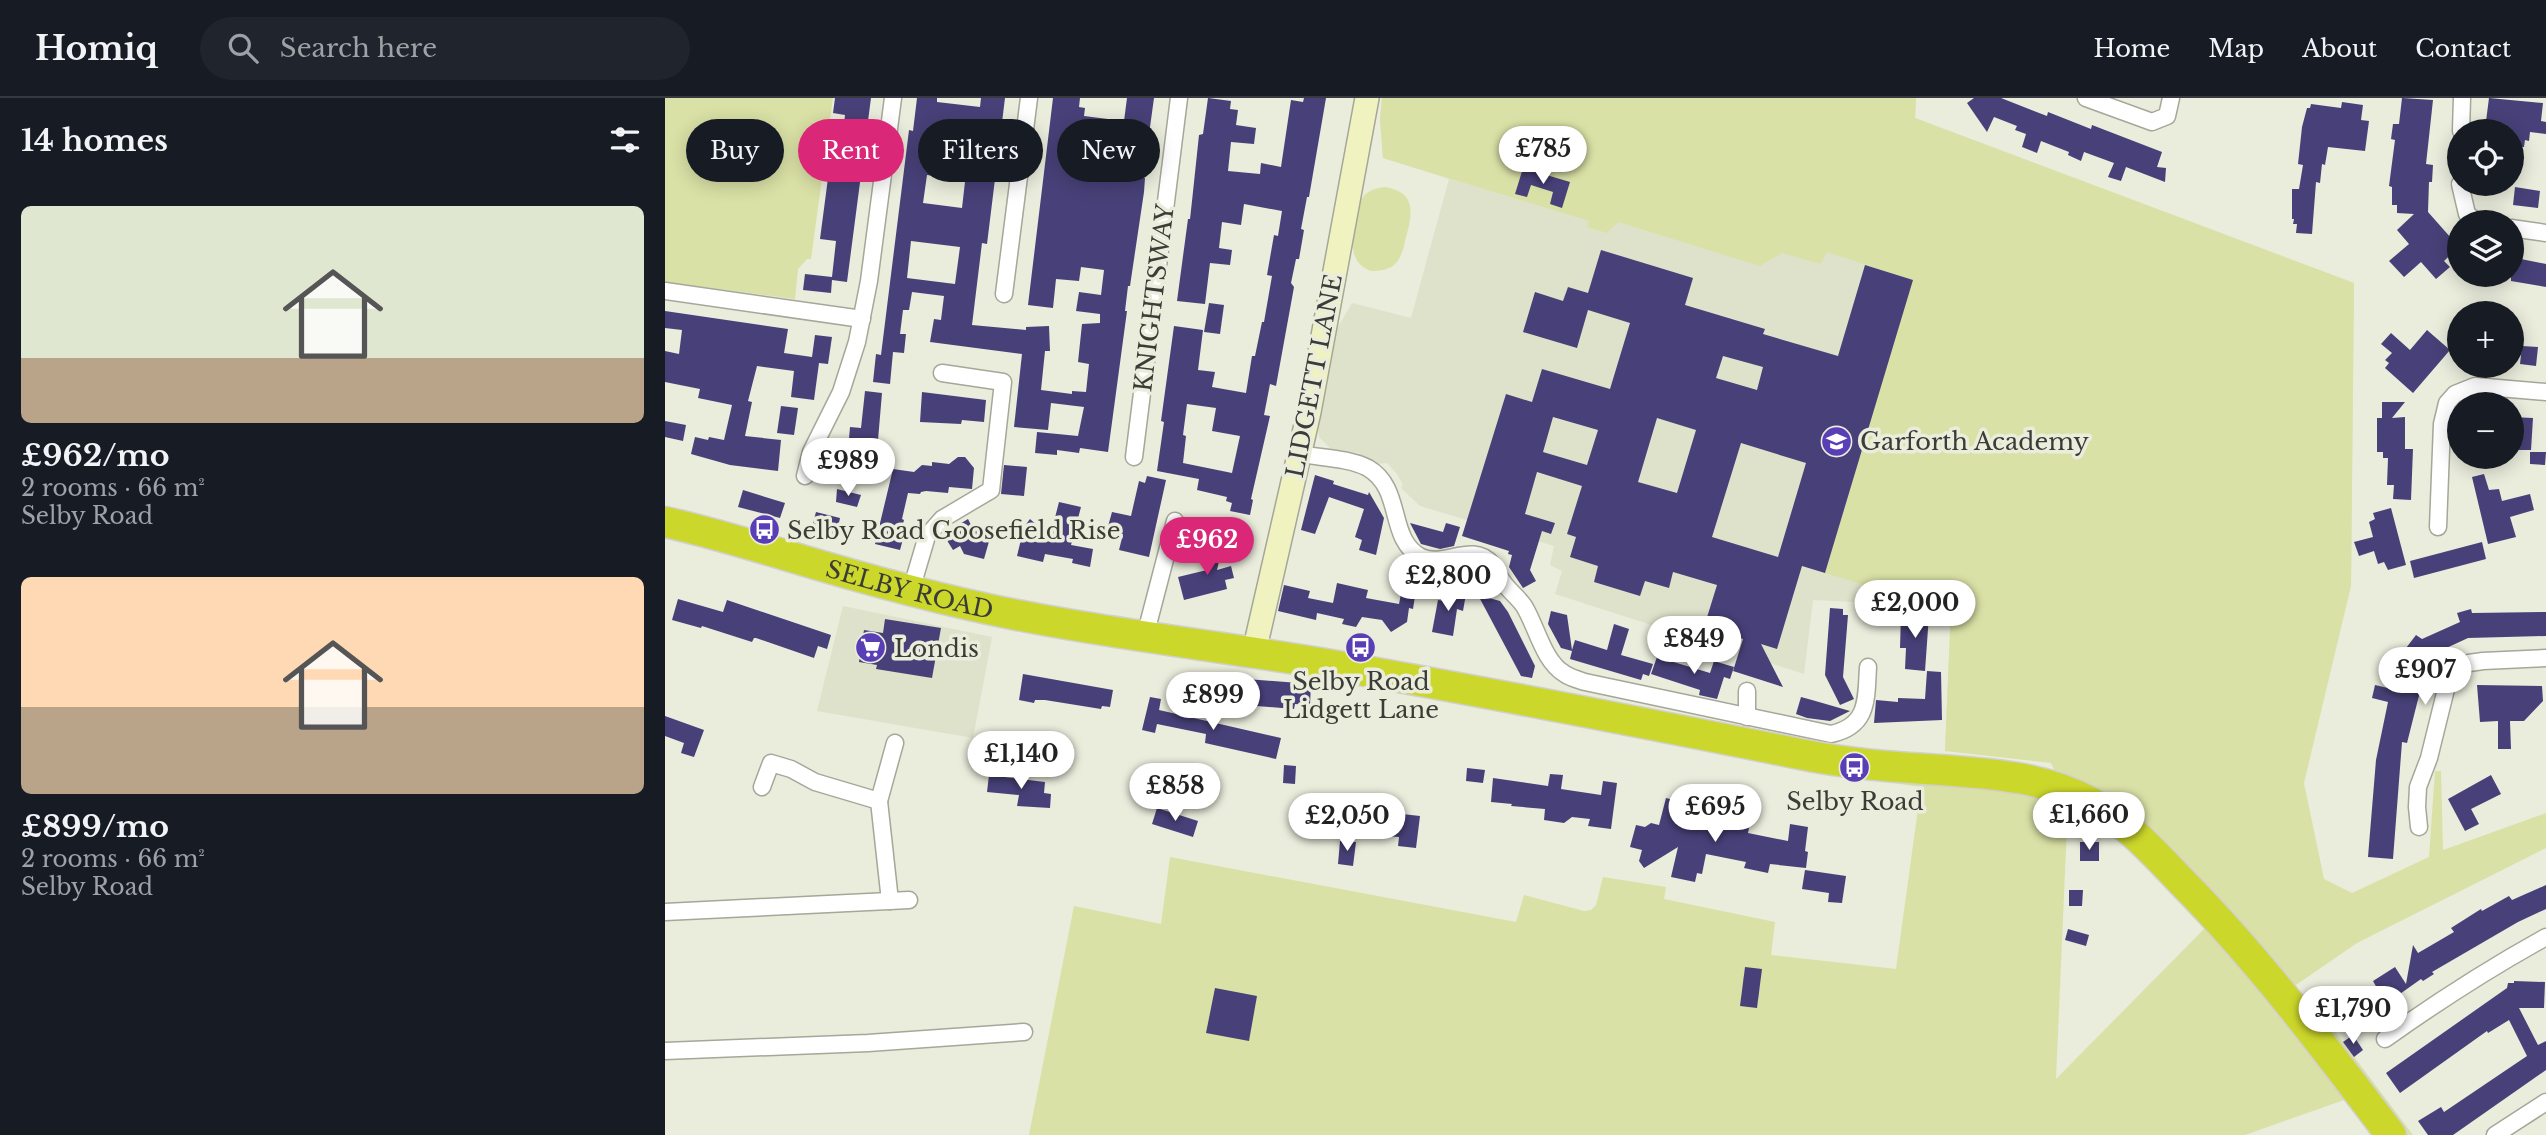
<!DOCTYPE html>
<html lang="en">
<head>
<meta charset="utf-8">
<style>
	:root { --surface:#171b24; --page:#20242c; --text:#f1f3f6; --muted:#9ea1a6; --line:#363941; --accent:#db2777 }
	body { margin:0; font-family:"Libre Baskerville",serif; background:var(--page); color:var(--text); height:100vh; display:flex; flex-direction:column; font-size:26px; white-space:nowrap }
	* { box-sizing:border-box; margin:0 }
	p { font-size:23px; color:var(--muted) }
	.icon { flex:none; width:38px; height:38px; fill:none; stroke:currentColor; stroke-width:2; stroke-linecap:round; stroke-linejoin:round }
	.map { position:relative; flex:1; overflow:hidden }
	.drawer { display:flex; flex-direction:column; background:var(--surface); width:665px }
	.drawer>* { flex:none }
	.banner { position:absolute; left:21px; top:21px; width:665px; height:63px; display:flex; gap:14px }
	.controls { position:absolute; left:1782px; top:21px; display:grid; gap:14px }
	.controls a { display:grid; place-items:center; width:77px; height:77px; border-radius:50%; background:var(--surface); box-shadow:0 4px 18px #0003; font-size:35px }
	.price { position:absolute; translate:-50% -60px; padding:0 16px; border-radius:24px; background:#fff; color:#222; font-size:23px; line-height:46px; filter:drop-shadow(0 2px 4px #0008) }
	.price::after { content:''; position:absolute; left:50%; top:42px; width:21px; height:16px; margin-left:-10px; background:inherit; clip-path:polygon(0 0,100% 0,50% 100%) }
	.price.on { background:var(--accent); color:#fff }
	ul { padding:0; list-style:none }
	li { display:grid; align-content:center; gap:14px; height:371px; padding:0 21px }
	li span { display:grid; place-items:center; height:217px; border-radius:10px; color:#555 }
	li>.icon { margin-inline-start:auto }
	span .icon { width:126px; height:126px; fill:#fffc; stroke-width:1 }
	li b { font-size:30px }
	h2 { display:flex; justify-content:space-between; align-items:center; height:84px; padding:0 21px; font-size:30px }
	.chip { padding:0 24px; border-radius:32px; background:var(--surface); box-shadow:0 4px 18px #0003; font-size:24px; line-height:63px }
	.chip.on { background:var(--accent); color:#fff }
	header { display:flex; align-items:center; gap:42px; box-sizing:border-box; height:98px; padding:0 35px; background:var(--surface); border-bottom:2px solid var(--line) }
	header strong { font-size:33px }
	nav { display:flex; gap:38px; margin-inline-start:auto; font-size:24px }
	.search { width:490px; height:63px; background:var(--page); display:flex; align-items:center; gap:18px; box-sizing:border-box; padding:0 24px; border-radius:38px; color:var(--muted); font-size:26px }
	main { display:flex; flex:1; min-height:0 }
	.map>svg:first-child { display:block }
	.built { fill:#dfe2ca }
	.green { fill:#dae1a6 }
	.building { fill:#484179; fill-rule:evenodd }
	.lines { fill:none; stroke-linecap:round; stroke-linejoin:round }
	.street-casing { stroke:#a5a798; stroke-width:19 }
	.secondary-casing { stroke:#a5a798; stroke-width:26 }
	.highway-casing { stroke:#d0d0cf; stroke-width:33 }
	.street { stroke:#fff; stroke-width:16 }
	.secondary { stroke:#f0f3bf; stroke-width:23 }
	.highway { stroke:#ccd72b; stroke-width:30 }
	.labels { text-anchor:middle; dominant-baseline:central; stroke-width:7; stroke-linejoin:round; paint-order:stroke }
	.street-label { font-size:24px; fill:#3b3c36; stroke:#eaecdc }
	.poi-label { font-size:24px; fill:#3b3c36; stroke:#eaecdc; text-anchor:start }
</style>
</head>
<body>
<header>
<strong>Homiq</strong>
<div class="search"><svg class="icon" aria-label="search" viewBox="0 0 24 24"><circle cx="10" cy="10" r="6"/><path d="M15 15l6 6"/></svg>Search here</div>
<nav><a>Home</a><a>Map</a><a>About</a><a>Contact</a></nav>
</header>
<main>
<section class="drawer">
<h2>14 homes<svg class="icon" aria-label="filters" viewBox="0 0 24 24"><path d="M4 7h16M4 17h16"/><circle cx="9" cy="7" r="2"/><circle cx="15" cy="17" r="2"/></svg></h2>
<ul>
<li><span style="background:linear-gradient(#dfe7d0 70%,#b9a48a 0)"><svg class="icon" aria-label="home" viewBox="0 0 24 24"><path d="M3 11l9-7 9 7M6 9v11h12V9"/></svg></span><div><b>£962/mo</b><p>2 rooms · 66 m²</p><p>Selby Road</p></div></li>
<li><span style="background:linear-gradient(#ffd9b3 60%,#b9a48a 0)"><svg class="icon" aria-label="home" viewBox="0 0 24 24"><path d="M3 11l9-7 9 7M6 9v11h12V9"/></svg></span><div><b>£899/mo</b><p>2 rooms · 66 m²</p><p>Selby Road</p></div></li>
</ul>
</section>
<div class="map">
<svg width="1881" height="1037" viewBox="0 0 1881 1037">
	<rect width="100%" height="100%" fill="#eaecdc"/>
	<g class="built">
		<polygon points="717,0 1251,0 1250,20 1689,185 1686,488 1280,653 1286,509 1148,502 1139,576 890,496 897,473 885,467 889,448 755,408 736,390 738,387 732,376 722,365 710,366 696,359 694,355 666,351 654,339 653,331 669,236 687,205 746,220 784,81 718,60 715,21"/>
		<polygon points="178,508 327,539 308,640 152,613"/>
	</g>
	<g class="green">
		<polygon points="0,0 168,0 146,161 142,161 133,171 130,201 0,184"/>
		<polygon points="717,0 1251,0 1250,20 1689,185 1686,488 1639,685 1659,781 1687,795 1764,759 1770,673 1776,673 1778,752 1881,715 1881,750 1692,845 1628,889 1458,707 1391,676 1386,665 1280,653 1286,509 1293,500 1292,497 1225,495 1160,475 1247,182 1162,154 1155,166 1117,155 1095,168 953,124 942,135 922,129 924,123 718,60 715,21"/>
		<path d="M720,89c31,5 28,26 21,50 -2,9 -4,19 -10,26 -6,7 -17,8 -25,8 -23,-9 -19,-29 -15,-49 1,-7 1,-16 5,-22 5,-9 14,-12 24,-13z"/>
		<polygon points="800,464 812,467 824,487 802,489 773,475"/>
		<polygon points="1151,674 1312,684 1403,705 1391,981 1545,825 1682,1001 1580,1037 364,1037 409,808 496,826 505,759 851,824 859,797 919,813 926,812 931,807 938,779 1001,789 999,801 1110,824 1106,857 1231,871 1256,689"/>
		<polygon points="1641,895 1748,1037 1741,1037 1634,899"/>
	</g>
	<g class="building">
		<polygon points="170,0 206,0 182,184 167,182 166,195 138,192 140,176 167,179 171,143 155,141 168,42 177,43 180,17 168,15"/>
		<path d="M252,0h20v4l43,5 1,-9h24l-18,146 -5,-1 -10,82 54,5v-3l23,-1 1,25h-5l-4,39 31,4v-3l14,1 3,-28 -11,-2 4,-38 18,-1v-9l-24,-3 3,-19 22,3 3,-25 -23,-3 -2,14 -23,-2 -3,29 -25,-3 25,-207h27l-1,9 6,1 -1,8 40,5 3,-23h27l-11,80h2l-1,14 -14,94h-2l-3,25h2l-19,141 -28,-4 -1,5 -22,-3v5l-22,-2 2,-21 41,4 6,-29 -33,-4 -3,27 -34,-3 8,-73 -92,-12 4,-23 7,1 3,-24 -32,-4 -3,18h-6l-3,24h6l-2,19 -11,-1 -3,32 -17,-2 3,-28 5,1 28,-225 4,1zM415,33l36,4 -4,30 -36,-5zM276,72l25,3 -4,35 -39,-5 4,-28 13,2zM246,143l49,6 -5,37 -48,-6z"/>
		<path d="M543,0l23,3 -1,8 8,1 -2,15 20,3 -2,16 -23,-2 -3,29 32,3 1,-11 20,4 10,-67 12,2 1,-4h22l-17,99h-2l-6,32 3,1 -5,29h-3l-5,24 3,4 -18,99 -6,-2 -6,31 6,1 -19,83 2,1 -3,15 -20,-4 2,-8 -6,-2 1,-4 -30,-7 2,-11 -42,-8 7,-49 -3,-1 13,-95 29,4 -5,40 17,2 -3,15 34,6 6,-37h3l7,-34h2l8,-46 -5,-1 7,-40 4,1 4,-25 -38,-7 -3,21 -19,-3 -3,26 13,2 -2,15 -20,-2 -5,41 -28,-3 11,-82h2l2,-18 7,-66 4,-1zM522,306l29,4 -4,23 28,5 -8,37 -49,-10 3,-27 -3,-1z"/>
		<polygon points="1309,0 1336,0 1382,18 1383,14 1426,31 1427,27 1497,54 1492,69 1501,70 1500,84 1461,69 1456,83 1443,79 1449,65 1419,54 1416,63 1403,57 1404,54 1376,43 1372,55 1357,49 1361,36 1350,32 1352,28 1329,19 1322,34 1302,5"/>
		<polygon points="1737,0 1768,2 1761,66 1768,67 1767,84 1764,84 1763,114 1794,149 1779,163 1785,169 1771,181 1756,164 1739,179 1724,163 1744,146 1732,132 1749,116 1732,115 1732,107 1727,107 1727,89 1724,88 1730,42 1726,41 1728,26 1734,26"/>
		<polygon points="1824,0 1878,5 1876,23 1881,24 1881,36 1865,34 1864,43 1860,42 1859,49 1846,48 1846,33 1820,31"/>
		<polygon points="1677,4 1698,7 1696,22 1704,23 1700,53 1663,49 1660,67 1657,66 1655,85 1651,84 1647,136 1631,135 1632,126 1628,126 1629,121 1627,121 1627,91 1634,91 1638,67 1633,66 1637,29 1642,10 1645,10 1646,6 1676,10"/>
		<polygon points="858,70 905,84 897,110 885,106 888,94 866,87 862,99 850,96"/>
		<polygon points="1850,89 1875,93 1873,110 1848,107"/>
		<path d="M936,152l92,28 -8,27 80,24 -2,5 75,22 27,-91 48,15 -88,293 -23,-7 -25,83 -16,-5 22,43 -50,-16 10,-32 -39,-12 13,-42 -44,-13 -4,16 -24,-7 -5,15 -46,-14 4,-16 -28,-9 6,-20 -9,-3 15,-48 -45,-14 -12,42 30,9 -4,11 -9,-3 -12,39 6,11 -13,7 -14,-21 3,-12 -4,-1 1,-3 -47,-15 44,-142 26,8 10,-33 68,20 20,-66 -42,-13 -11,38 -54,-16 12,-40 28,9 5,-14 20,6zM1058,258l40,11 -6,23 -41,-12zM888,319l45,13 -11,35 -44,-13zM992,320l39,12 -19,63 -39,-11zM1076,345l65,20 -28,94 -66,-20z"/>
		<polygon points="1846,159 1881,166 1881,189 1846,183"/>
		<polygon points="544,205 559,207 555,236 539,234"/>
		<polygon points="0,213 123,231 119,255 147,259 150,237 167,239 163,266 154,265 149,302 126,299 129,273 92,268 83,303 87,304 80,338 116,342 113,373 65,367 26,356 30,339 43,342 44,339 59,342 67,307 33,300 35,291 0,284 0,253 14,256 17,232 0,230"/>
		<polygon points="1762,232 1785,252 1748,295 1720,270 1724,265 1720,262 1727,255 1716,246 1726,235 1745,252"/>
		<polygon points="1857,248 1873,249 1871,268 1855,266"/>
		<polygon points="200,293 217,295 213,342 207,341 207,345 201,345 197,365 182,364 185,329 196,330"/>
		<polygon points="257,294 321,302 319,324 297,322 296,326 255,324"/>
		<polygon points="1717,304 1740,304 1727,320 1740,319 1740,351 1748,351 1746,402 1728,401 1729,387 1722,387 1723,360 1718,360 1718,354 1712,354 1712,320 1717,320"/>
		<polygon points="116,308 133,310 129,337 112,335"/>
		<polygon points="1847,319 1868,320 1866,352 1846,352"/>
		<polygon points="0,323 21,327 18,343 0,339"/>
		<polygon points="1865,354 1881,354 1880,367 1865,366"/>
		<polygon points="293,359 300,359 309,370 307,391 284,389 283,395 261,393 256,394 255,396 243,395 237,421 239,422 236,433 240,434 235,452 210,446 228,371 249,374 257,367 267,368 267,364 284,366"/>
		<polygon points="339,367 362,369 359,398 336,396"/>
		<polygon points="1819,376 1824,392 1834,391 1837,403 1865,396 1869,412 1845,419 1851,439 1823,446 1807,379"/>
		<polygon points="650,377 669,383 668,386 703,397 704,394 719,420 711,457 694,452 697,442 690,439 699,411 664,399 650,436 636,432"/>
		<polygon points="482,378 501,382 484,459 454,452 458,436 442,432 447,414 466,418 474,383 480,385"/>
		<polygon points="172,391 196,397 192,409 171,404"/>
		<polygon points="78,392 120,405 115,420 73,409"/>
		<polygon points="394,404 416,409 406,447 428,451 425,469 407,465 408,461 380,456 378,464 352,458 359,429 365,421 385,439"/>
		<polygon points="1726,410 1741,467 1723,472 1719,464 1713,466 1709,453 1694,458 1689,444 1708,439 1704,424 1710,421 1708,415"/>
		<polygon points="151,414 175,420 171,438 146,432"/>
		<polygon points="303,421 306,427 327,433 319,461 299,456 295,448 288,452 278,436"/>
		<polygon points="745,425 778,434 781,425 795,429 789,448 775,451 756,446"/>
		<polygon points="1817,444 1821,461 1749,480 1745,463"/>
		<polygon points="545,447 557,450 552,472 566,468 569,480 560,482 562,491 519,502 513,479 542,472 541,465"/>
		<polygon points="672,485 703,492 701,500 734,506 736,496 750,498 748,511 744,510 742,524 726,534 717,522 697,519 691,529 677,526 679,521 652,515 651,522 613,513 619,487 645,493 643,500 668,505"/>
		<polygon points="782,493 801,496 798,513 792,511 788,538 767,534 773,502 780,503"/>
		<polygon points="813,497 835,503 843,514 870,568 867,580 856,578"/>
		<polygon points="13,501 58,514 62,502 166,537 162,551 153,548 149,560 91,540 89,540 87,544 37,528 36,530 7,522"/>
		<polygon points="1165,510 1178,511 1178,517 1183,517 1178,579 1189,601 1175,607 1160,577"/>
		<polygon points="1210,511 1223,512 1223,525 1210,524"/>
		<polygon points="1806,511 1807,515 1881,514 1881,538 1803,540 1764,558 1742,645 1737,644 1728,761 1703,759 1711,662 1723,604 1707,600 1710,587 1727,591 1738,554 1751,537 1757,541 1795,524 1792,515"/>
		<polygon points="886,513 902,517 907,552 910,542 942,552 949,526 964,531 956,557 988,566 984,578 978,576 976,582 905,561 907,553 896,550 883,526"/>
		<polygon points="1236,515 1264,517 1260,573 1240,571 1241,550 1235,550"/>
		<polygon points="220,521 276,530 267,580 211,571 212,567 194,564 199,532 218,535"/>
		<polygon points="992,559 1045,575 1049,563 1069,569 1065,581 1059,579 1052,601 1034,597 1035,592 986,576"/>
		<polygon points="1262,573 1276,574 1277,622 1209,625 1211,602 1233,604 1233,600 1260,601"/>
		<polygon points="358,576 448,592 445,609 437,608 436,611 380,602 370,602 369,605 354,602"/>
		<polygon points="581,581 646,586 645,607 630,606 629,611 579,607"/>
		<polygon points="1812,587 1877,588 1878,603 1859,623 1845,623 1846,651 1833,651 1833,623 1815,624"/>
		<polygon points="485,599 496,601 494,612 616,640 611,661 540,645 541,636 492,626 490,635 477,632"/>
		<polygon points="1136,599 1147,602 1185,613 1165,623 1142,620 1131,616"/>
		<polygon points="0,618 39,632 29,659 16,655 19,645 0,638"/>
		<polygon points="619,667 631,668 630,686 618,685"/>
		<polygon points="802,670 820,672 818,685 801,683"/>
		<polygon points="885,676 898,677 896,691 936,697 938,683 952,685 946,731 923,728 925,721 907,719 899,725 879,722 880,711 846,708 847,706 826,704 828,680 883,688"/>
		<polygon points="324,677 380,684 379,695 386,696 385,710 352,708 354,697 322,694"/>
		<polygon points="1826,677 1836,696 1806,711 1814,726 1800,733 1783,701"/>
		<polygon points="1001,700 1017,704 1014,721 1045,727 1046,722 1058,725 1059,717 1075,720 1073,728 1084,730 1083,735 1123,743 1125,726 1143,729 1140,753 1143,754 1141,770 1105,766 1103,775 1079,770 1081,764 1041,756 1037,776 1032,775 1030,784 1006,779 1013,749 979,770 974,763 977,752 965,749 971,727 980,729 986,725 994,727"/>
		<polygon points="492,710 533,723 528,739 487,726"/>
		<polygon points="701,712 755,718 751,750 733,748 734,739 698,736"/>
		<polygon points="675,743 691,744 688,768 673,766"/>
		<rect x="1415" y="744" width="19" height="19"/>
		<polygon points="1140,772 1181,778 1177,805 1163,804 1164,795 1137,791"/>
		<polygon points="1881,787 1881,811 1853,824 1767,874 1769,876 1758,883 1756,881 1725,903 1727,906 1716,913 1714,910 1697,922 1688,909 1713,892 1708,883 1730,869 1741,886 1748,847 1753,855 1789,834 1786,830 1816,811 1817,813 1844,798 1847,802"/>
		<polygon points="1404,792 1418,792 1417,808 1404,808"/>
		<polygon points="1403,831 1424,837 1421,848 1400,842"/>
		<polygon points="1080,869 1097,871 1092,910 1075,908"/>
		<polygon points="1849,883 1880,884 1879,910 1854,910 1873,947 1881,943 1881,972 1788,1037 1763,1037 1753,1023 1776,1009 1779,1014 1862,958 1844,922 1823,935 1822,933 1735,995 1721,975 1842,890 1843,885 1849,885"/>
		<polygon points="550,890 592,898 584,943 541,935"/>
		<polygon points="1669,894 1676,906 1665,913 1658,901"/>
		<polygon points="1688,937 1698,952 1689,959 1678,944"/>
	</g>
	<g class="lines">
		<defs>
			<g id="street">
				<polyline points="1421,0 1487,24 1502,18 1506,0"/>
				<polyline points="1796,33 1797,0"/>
				<polyline points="1795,86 1802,116 1812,124"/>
				<polyline points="1846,130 1881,135"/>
				<polyline points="0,193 197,221"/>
				<polyline points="339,196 364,0"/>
				<path d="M635,356c22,4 49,4 68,14 36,21 19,71 53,89 24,11 51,-16 71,7 4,5 7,13 11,18 6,9 15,15 21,24 13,21 19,55 41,68 6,4 14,6 20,8l246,52c38,-8 35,-35 37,-67"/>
				<polyline points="469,359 514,0"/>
				<polyline points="140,378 146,354 176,294 192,244 204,183 228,0"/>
				<polyline points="1773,429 1777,326 1782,305 1790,296 1810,288 1881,294"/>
				<polyline points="246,492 262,438 277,421 326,392 338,284 277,275"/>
				<polyline points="480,538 510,423"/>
				<polyline points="1082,593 1082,619"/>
				<polyline points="97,689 106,665 126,671 150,684 214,703"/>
				<polyline points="1754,729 1752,709 1753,689 1764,660 1782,587 1790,573 1804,565 1818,563 1881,560"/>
				<polyline points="225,803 214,703 230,645"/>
				<polyline points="0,814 244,802"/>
				<path d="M1720,941c52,-37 105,-71 161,-102"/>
				<polyline points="0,953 203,945 359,934"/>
				<polyline points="1830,1037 1881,1004"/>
			</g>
			<polyline id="secondary" points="589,554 644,314 702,0"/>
			<g id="highway">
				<path id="s1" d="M0,424c41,9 80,21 120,33 76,23 154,45 232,60 100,20 202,31 303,48 160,28 320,59 480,91 47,10 95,13 142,16 52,4 102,7 148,32 37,20 66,53 94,82 76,77 141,164 207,251"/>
			</g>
		</defs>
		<use href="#street" class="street-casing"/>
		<use href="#secondary" class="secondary-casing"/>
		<use href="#highway" class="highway-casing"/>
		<use href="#street" class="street"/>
		<use href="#secondary" class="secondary"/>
		<use href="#highway" class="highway"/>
	</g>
	<defs>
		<symbol id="school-disc" viewBox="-11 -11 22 22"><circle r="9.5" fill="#593eb6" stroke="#eaecdc"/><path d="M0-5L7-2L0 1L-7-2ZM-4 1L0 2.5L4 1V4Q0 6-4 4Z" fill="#fff"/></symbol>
		<symbol id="bus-disc" viewBox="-11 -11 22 22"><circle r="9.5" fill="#593eb6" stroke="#eaecdc"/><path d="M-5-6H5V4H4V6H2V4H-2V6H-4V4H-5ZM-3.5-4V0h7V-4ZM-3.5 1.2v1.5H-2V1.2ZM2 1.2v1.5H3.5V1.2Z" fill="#fff"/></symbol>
		<symbol id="supermarket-disc" viewBox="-11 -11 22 22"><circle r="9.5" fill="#593eb6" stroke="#eaecdc"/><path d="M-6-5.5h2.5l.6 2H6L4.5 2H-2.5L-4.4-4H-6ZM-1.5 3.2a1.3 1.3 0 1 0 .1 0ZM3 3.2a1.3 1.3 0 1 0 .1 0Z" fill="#fff"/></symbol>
	</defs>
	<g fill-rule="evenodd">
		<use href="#school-disc" x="1154" y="326" width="35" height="35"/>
		<use href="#bus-disc" x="82" y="414" width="35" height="35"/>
		<use href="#bus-disc" x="678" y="532" width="35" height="35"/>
		<use href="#supermarket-disc" x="188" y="532" width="35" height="35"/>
		<use href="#bus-disc" x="1172" y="652" width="35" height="35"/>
	</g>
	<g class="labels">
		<g class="street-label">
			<text transform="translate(489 200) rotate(-83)">KNIGHTSWAY</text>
			<text transform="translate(649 278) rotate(-79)">LIDGETT LANE</text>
			<text stroke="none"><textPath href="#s1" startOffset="254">SELBY ROAD</textPath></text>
		</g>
		<g class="poi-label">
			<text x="1195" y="343">Garforth Academy</text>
			<text x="122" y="432">Selby Road Goosefield Rise</text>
			<text x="229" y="550">Londis</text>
			<text x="696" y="583" text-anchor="middle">Selby Road<tspan x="696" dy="28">Lidgett Lane</tspan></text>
			<text x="1190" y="703" text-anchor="middle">Selby Road</text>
		</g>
	</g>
</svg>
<div class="controls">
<a><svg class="icon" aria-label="locate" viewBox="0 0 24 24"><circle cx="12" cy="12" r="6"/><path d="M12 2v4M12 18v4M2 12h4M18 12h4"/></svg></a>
<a><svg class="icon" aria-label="layers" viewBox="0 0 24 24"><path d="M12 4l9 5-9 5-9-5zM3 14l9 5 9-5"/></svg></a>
<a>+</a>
<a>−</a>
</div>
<b class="price" style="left:878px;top:88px">£785</b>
<b class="price" style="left:183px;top:400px">£989</b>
<b class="price on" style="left:542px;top:479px">£962</b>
<b class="price" style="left:783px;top:515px">£2,800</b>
<b class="price" style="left:1250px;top:542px">£2,000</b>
<b class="price" style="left:1029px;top:578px">£849</b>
<b class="price" style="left:1760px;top:609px">£907</b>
<b class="price" style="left:548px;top:634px">£899</b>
<b class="price" style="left:356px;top:693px">£1,140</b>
<b class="price" style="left:510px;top:725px">£858</b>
<b class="price" style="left:1050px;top:746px">£695</b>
<b class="price" style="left:1424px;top:754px">£1,660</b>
<b class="price" style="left:682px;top:755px">£2,050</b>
<b class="price" style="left:1688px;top:948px">£1,790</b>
<div class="banner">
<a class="chip">Buy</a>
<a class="chip on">Rent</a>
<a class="chip">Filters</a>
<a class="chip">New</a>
</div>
</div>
</main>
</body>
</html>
